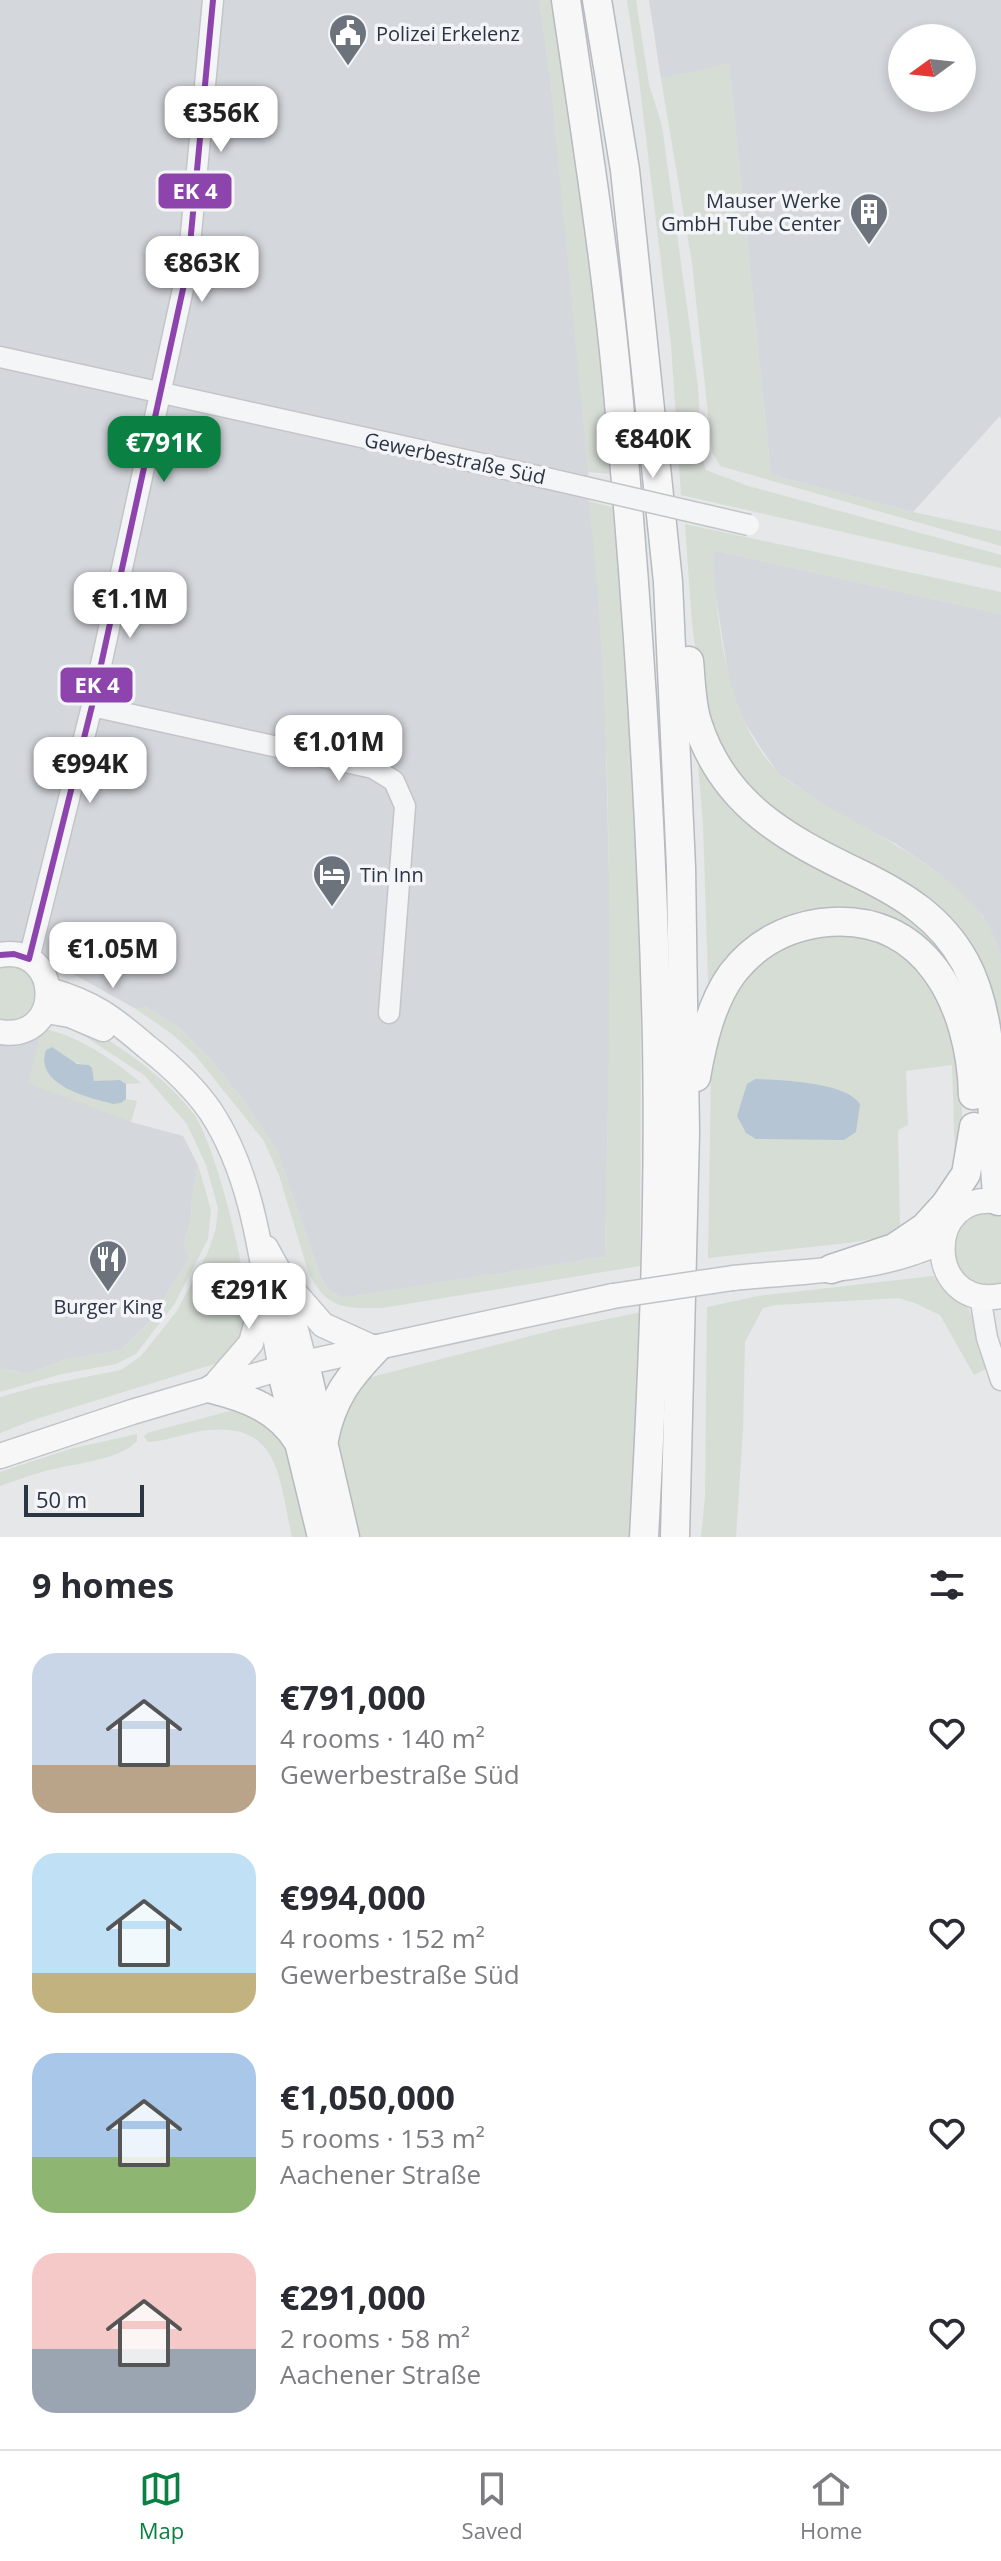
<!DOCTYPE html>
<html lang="en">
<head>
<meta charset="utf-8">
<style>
	:root { --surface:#fff; --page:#f2f2f3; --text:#2b2b33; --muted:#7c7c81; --line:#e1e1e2; --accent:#0b8043 }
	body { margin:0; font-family:"Open Sans",sans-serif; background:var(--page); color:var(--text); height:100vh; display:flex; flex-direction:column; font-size:30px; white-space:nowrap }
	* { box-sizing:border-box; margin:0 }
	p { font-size:26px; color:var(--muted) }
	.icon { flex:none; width:44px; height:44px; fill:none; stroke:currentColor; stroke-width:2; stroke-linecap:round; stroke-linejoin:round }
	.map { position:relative; height:1537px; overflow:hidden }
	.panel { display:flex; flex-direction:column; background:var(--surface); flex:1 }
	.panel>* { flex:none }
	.needle { width:52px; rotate:255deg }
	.controls { position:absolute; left:888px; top:24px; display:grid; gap:16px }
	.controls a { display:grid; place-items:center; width:88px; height:88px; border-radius:50%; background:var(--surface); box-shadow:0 4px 12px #0003; font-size:40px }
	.scale { position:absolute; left:24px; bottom:20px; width:120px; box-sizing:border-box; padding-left:8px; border:4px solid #2c3543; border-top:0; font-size:22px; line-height:28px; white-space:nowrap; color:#2c3543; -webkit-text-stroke:6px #f3f5f8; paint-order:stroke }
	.price { position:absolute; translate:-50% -68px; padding:0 18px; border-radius:16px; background:#fff; color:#222; font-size:26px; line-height:52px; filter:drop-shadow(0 2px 4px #0008) }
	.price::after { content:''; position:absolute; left:50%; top:48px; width:24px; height:18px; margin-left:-12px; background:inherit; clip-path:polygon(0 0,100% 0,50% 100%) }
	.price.active { background:var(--accent); color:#fff }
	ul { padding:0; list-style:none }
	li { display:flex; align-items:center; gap:24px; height:200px; padding:0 32px }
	li span { display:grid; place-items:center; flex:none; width:224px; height:160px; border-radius:24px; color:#555 }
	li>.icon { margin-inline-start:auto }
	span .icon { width:96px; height:96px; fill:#fffc; stroke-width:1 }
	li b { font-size:34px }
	h2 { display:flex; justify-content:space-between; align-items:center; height:96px; padding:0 32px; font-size:34px }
	.tabs { display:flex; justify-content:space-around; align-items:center; height:112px; border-top:2px solid var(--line); background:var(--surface); font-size:22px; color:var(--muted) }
	.tabs a { display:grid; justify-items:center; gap:4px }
	.tabs .active { color:var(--accent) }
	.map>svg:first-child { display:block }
	.built { fill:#d4d7dc; fill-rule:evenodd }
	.green { fill:#d6ddd5 }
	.water { fill:#b5c5d3 }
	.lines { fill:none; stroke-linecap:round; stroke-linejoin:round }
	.minor-casing { stroke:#c3c5c7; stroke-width:23 }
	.major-casing { stroke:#c1c4c7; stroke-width:27 }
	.highway-casing { stroke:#b7babe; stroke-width:31 }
	.minor { stroke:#f4f5f6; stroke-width:20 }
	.major { stroke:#f7f7f8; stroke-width:24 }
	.highway { stroke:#f7f7f8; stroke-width:28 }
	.minor-bridge-casing { stroke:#c3c5c7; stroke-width:23; stroke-linecap:butt }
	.major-bridge-casing { stroke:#c1c4c7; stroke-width:27; stroke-linecap:butt }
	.minor-bridge { stroke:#f4f5f6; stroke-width:20 }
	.major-bridge { stroke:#f7f7f8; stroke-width:24 }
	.bus-1-casing { stroke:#f3f5f8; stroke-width:12 }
	.bus-1 { stroke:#8e44ad; stroke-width:6 }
	.labels { text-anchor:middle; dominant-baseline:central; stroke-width:7; stroke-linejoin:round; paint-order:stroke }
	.poi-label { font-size:20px; fill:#2c3543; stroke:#f3f5f8; text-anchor:start }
	.street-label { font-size:20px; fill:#2c3543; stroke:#f3f5f8 }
	.line-badge { stroke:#f3f5f8; stroke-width:3 }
	.badge-label { font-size:22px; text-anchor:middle; font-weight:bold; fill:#fff }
</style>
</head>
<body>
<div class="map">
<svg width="1001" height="1537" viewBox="0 0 1001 1537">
	<rect width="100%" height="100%" fill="#e5e7e9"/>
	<g class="built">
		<polygon points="0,0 539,0 550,75 588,462 589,501 598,585 605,707 611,961 605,1257 342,1298 328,1289 321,1278 277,1150 243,1100 212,1061 178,1027 146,1007 136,1009 59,966 42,1028 131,1122 183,1136 198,1165 192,1198 191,1219 184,1244 189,1259 150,1321 121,1350 64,1360 27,1374 11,1370 0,1372"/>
		<path d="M649,0h352v420l-1,-4 -87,96 -142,-37 -42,-411 -68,15zM902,38h60v60h-60z"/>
		<polygon points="713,550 1001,614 1001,956 983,916 959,892 930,867 896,844 838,814 779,774 762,750 744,721 730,686 715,591"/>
	</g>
	<g class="green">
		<polygon points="539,0 558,0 585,202 612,474 588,472 550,75"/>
		<polygon points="627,0 636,0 649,84 662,126 698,386 702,458 706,470 748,486 1001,555 1001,568 681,495 671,345 639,80"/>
		<polygon points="729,63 771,475 913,512 1001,531 1001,546 720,466 712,452 692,263 661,79"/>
		<path d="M589,501l26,7 18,236 8,197 -1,325 -258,42c-38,0 -56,2 -74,-37l-29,-96 -15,-34 -69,-86 -23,-21 -36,-25 10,-2 32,20 34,34 31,39 34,50 44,128 7,11 14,9 263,-41c5,-253 11,-505 -16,-756z"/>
		<path d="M685,524l316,68v22l-288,-64c3,71 13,171 66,223 8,9 21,15 30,21 59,40 175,85 192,161 0,8 0,17 0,25 0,20 0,40 0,61l-17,-66 -160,-132 -68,-45 -38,-53 -18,-62 -8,-59z"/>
		<polygon points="696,738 711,768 940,935 982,1023 927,951 800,920 709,1009 703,826"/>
		<path d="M833,934l41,6 20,8 45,42 20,61 3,60v47l-7,2 -3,-95 -46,6 2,54 -10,5 2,98 -17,9 -35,6 -140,15 3,-186c7,-80 43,-123 122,-138z"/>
		<path d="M14,962l21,14 3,24c-10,15 -19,23 -38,20v-56z"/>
		<path d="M83,1025c41,24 80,50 110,88 22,28 60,177 54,213 -2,14 -14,24 -23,35l-185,57 -39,15v-36l36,-10 85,-17 20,-14 36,-45 31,-59 8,-24 2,-20 -12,-43 -19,-41 -43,-49 -69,-45z"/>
		<path d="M42,1028c36,8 71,31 99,55l-15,1 -7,-4 -25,2 -5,-17c-13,-1 -20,-4 -30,-14l-16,8c6,29 46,39 71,45l7,-1 5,-4 11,2 -6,21 -103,-39z"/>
		<polygon points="198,1165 211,1210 208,1239 175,1303 136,1354 116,1364 62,1374 0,1392 0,1368 27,1374 64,1360 121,1350 150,1321 189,1259 184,1244 191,1219 192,1198"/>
		<polygon points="996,1210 1001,1211 1001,1288 984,1289 959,1275 951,1239 968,1216"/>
		<path d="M933,1276c37,9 46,61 55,92l-14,7 -34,-60 -23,-11 -18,-6 -123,7 -13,3 -18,34 -2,89 -7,106h-35l4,-41 2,-189 51,-11z"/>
		<polygon points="642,1312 630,1537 359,1537 335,1426 343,1403 368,1378 554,1330"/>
		<path d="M241,1408l43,21 32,108h-24c-14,-62 -12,-120 -96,-105 -16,3 -31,9 -48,10l-4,-5 3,-4z"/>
		<path d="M137,1434v7c-17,20 -70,23 -95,31 -14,4 -28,9 -42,14v-14l70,-23z"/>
	</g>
	<g class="water">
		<path d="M52,1047l25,17 12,1 3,3 2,13 26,-1 6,4v15l-5,4 -7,1c-25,-6 -80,-19 -68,-54z"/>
		<path d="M755,1079c25,1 91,3 105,25l-4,28 -12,8 -88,-1 -10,-6 -9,-17 10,-32z"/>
	</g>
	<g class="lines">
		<defs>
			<g id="minor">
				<polyline points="0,357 546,478"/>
				<polyline points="92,706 373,768 394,781 405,806 389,1013"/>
				<polyline points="29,959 92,706 188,266 213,0"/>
				<polyline points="980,1296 987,1338 1001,1380"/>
			</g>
			<g id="major">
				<path d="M0,955c62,-11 65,87 0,77"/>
				<path d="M49,990c45,13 63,27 98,57 24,19 47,40 64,65 48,73 53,173 70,256"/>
				<polyline points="45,1011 70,1015 103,1029"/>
				<path d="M1001,1202c-79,-15 -77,109 0,94"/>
				<polyline points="266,1248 282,1277 305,1364"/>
				<path d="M733,1278c69,-7 146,-6 209,-37"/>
				<polyline points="289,1286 323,1325 376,1349"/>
				<polyline points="213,1387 251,1343 263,1299"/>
				<polyline points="0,1456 132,1412 281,1368 613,1296"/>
			</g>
			<g id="highway">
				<path d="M566,0c19,130 40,261 52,392 20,216 34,432 39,649 3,166 -4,331 -13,496"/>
				<polyline points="597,0 625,170 668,582 681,867 685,1133 675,1537"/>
				<path d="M689,661c2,20 2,42 8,61 26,83 90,117 163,152 43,21 81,44 105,88 36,67 23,164 33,239"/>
				<path d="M696,1077c6,-34 15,-74 36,-103 22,-29 53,-46 88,-51 106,-14 151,83 153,172"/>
				<polyline points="831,1269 894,1248 925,1227 945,1205 966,1174 974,1127"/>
				<polyline points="305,1364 345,1537"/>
				<polyline points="281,1368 322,1537"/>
				<path d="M212,1389c36,9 66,20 86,52"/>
				<path d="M324,1439c8,-40 24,-61 52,-90"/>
			</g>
		</defs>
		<use href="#minor" class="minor-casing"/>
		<use href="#major" class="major-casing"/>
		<use href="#highway" class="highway-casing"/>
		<use href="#minor" class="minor"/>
		<use href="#major" class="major"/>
		<use href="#highway" class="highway"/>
		<defs>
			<polyline id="minor-bridge" points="546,478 749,525"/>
			<polyline id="major-bridge" points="613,1296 733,1278"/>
		</defs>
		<use href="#minor-bridge" class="minor-bridge-casing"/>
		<use href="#major-bridge" class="major-bridge-casing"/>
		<use href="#minor-bridge" class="minor-bridge"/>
		<use href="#major-bridge" class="major-bridge"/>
		<defs>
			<polyline id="bus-1" points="0,955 14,954 29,959 92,706 188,266 213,0"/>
		</defs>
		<use href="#bus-1" class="bus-1-casing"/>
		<use href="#bus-1" class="bus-1"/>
	</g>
	<defs>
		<symbol id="civic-pin" viewBox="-11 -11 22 30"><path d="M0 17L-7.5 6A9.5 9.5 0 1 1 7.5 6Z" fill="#6d737d" stroke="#f3f5f8"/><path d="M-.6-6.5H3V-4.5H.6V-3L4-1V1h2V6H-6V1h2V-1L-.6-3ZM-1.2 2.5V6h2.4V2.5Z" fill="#fff"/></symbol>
		<symbol id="building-pin" viewBox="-11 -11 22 30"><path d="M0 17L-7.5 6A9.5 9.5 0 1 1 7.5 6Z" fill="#6d737d" stroke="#f3f5f8"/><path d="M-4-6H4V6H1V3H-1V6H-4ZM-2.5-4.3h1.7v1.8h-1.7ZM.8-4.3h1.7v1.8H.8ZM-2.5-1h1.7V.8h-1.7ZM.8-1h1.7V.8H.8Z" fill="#fff"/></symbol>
		<symbol id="hotel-pin" viewBox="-11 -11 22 30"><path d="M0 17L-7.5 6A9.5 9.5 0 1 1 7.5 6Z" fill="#6d737d" stroke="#f3f5f8"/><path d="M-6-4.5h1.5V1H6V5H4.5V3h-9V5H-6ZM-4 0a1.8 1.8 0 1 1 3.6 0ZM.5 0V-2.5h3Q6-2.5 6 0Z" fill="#fff"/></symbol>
		<symbol id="restaurant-pin" viewBox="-11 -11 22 30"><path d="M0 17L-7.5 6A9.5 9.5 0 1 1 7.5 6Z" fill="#6d737d" stroke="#f3f5f8"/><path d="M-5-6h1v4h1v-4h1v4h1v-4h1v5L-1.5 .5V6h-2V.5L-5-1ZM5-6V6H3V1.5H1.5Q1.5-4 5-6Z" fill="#fff"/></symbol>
	</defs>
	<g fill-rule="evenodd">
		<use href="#civic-pin" x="326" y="11" width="44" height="60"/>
		<use href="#building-pin" x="847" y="190" width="44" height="60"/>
		<use href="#hotel-pin" x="310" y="852" width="44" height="60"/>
		<use href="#restaurant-pin" x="86" y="1237" width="44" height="60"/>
	</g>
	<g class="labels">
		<g class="poi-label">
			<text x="376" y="33">Polizei Erkelenz</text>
			<text x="841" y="200" text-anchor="end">Mauser Werke<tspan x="841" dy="23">GmbH Tube Center</tspan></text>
			<text x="360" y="874">Tin Inn</text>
			<text x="108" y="1306" text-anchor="middle">Burger King</text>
		</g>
		<g class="street-label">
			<text transform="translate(455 458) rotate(12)">Gewerbestraße Süd</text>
		</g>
	</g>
	<g class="line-badge">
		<rect x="157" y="172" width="76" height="38" rx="8" fill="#8e44ad"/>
		<rect x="59" y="666" width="75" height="38" rx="8" fill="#8e44ad"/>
	</g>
	<g class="badge-label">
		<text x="195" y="199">EK 4</text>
		<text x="97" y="693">EK 4</text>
	</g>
</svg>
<div class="controls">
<a><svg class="needle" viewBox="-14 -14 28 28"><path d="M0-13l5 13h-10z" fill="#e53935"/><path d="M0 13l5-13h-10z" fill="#7c7c81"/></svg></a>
</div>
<div class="scale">50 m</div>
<b class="price" style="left:221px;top:154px">€356K</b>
<b class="price" style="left:202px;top:304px">€863K</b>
<b class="price" style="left:653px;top:480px">€840K</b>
<b class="price active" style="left:164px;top:484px">€791K</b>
<b class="price" style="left:130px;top:640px">€1.1M</b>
<b class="price" style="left:339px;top:783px">€1.01M</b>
<b class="price" style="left:90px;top:805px">€994K</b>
<b class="price" style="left:113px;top:990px">€1.05M</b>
<b class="price" style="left:249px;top:1331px">€291K</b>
</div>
<section class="panel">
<h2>9 homes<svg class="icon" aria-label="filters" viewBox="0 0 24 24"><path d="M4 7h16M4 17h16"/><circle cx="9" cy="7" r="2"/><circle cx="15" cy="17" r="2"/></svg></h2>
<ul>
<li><span style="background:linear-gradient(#c9d6e8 70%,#b9a48a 0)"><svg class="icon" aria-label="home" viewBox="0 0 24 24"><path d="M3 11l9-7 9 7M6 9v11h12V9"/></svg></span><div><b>€791,000</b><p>4 rooms · 140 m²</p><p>Gewerbestraße Süd</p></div><svg class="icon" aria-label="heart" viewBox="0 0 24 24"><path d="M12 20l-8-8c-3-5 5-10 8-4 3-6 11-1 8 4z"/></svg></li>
<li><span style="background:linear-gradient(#bfe0f5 75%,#c2b280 0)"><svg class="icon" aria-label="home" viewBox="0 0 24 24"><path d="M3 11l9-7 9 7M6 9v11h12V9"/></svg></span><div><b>€994,000</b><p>4 rooms · 152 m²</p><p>Gewerbestraße Süd</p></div><svg class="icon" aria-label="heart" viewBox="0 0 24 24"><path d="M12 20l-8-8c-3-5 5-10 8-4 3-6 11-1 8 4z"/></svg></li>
<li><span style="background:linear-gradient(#a9c7e8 65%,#8fb573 0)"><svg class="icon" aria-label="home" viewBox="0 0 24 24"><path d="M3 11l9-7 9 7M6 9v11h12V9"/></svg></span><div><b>€1,050,000</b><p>5 rooms · 153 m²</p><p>Aachener Straße</p></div><svg class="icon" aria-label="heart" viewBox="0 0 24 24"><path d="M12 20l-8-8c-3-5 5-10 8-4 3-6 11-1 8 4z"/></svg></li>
<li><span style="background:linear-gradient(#f6c9c9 60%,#9aa5b1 0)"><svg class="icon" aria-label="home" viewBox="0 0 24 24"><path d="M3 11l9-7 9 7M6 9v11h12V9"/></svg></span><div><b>€291,000</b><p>2 rooms · 58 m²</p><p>Aachener Straße</p></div><svg class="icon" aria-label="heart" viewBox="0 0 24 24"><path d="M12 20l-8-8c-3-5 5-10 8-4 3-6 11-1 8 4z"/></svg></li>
</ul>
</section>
<nav class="tabs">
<a class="active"><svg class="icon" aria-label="map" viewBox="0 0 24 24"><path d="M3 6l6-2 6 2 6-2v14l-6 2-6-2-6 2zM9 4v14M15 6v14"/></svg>Map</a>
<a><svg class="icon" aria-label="saved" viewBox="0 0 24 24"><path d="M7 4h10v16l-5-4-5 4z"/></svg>Saved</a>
<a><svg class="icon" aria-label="home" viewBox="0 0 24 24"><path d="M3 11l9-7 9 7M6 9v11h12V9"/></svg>Home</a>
</nav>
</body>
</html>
